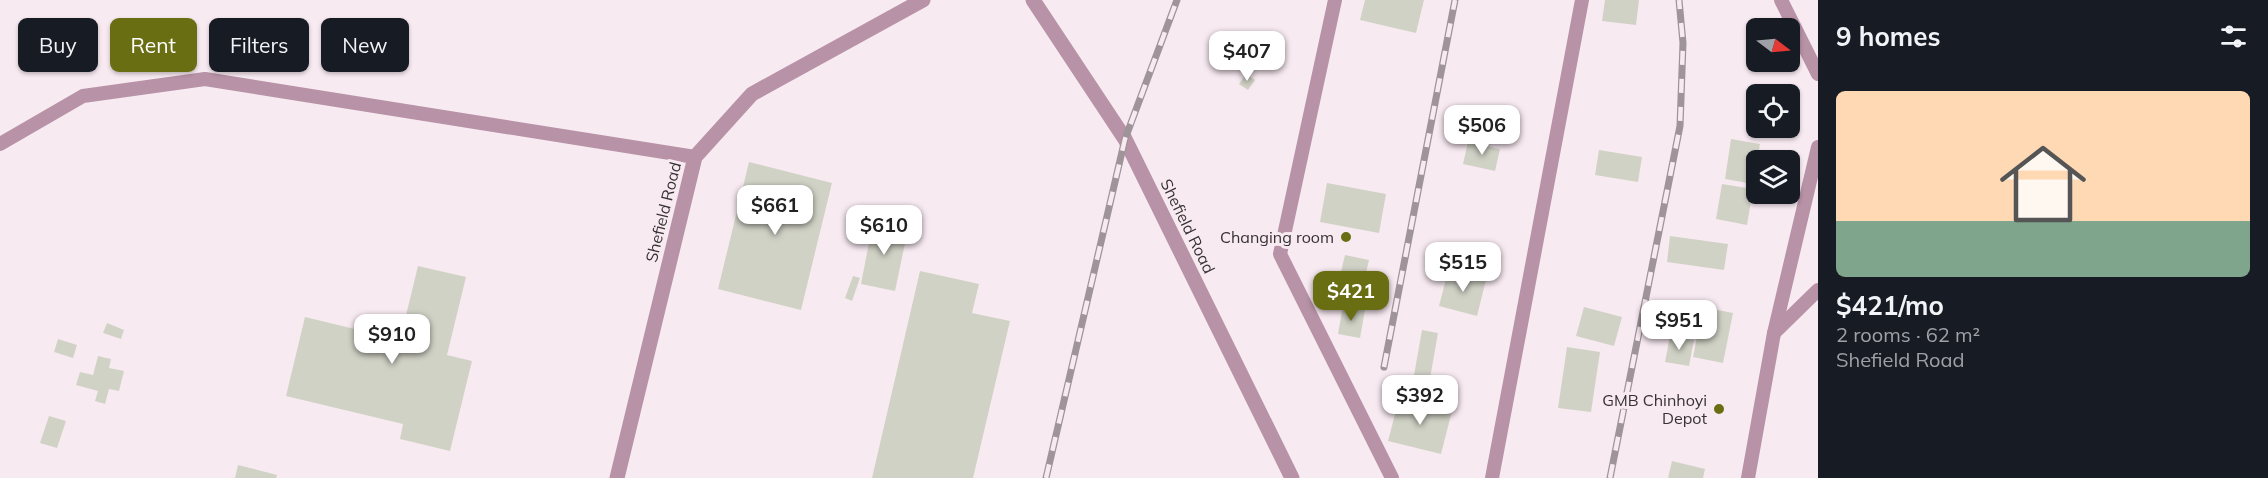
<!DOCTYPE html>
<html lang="en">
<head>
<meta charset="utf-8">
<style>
	:root { --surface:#171b24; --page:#20242c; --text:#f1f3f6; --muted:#9ea1a6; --accent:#6a6e12 }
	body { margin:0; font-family:Mulish,sans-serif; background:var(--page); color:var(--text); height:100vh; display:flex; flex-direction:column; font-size:22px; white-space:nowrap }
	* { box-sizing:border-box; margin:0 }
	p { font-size:20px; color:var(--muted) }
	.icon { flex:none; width:33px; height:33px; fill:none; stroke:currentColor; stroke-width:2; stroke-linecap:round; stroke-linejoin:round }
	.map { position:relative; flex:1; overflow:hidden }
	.side { display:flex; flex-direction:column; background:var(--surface); width:450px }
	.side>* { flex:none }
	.guide { position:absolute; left:18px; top:18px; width:570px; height:54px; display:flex; gap:12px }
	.needle { width:39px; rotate:106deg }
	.buttons { position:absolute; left:1746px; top:18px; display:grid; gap:12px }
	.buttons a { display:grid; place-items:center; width:54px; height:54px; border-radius:9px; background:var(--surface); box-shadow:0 2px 4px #0004; font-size:30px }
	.price { position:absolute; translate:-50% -51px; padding:0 14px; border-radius:12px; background:#fff; color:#222; font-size:20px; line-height:39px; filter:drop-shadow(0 2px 3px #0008) }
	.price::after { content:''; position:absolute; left:50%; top:36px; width:18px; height:14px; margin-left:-9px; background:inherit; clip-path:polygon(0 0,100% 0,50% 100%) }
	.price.selected { background:var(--accent); color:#fff }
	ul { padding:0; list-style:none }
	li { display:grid; align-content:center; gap:12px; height:318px; padding:0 18px }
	li span { display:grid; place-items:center; height:186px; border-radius:9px; color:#555 }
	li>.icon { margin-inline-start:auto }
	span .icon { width:108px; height:108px; fill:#fffc; stroke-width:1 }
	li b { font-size:26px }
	h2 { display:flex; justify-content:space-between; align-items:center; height:72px; padding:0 18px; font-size:26px }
	.tag { padding:0 21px; border-radius:9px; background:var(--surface); box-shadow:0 2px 4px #0004; font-size:21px; line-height:54px }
	.tag.selected { background:var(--accent); color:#fff }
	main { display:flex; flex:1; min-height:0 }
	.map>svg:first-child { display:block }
	.building { fill:#d1d2c6 }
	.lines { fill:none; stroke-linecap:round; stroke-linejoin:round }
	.service { stroke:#b892a7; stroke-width:14 }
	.minor { stroke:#b892a7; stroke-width:15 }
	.rail-casing { stroke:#9e9499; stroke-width:7 }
	.rail { stroke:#f8eaf1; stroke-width:4.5; stroke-dasharray:14; stroke-linecap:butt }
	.poi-dot { fill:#6a6e12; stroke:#f8eaf1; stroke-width:2 }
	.labels { text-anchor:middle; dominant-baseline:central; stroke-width:6; stroke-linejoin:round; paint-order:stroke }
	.street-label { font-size:16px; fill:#363134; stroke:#f8eaf1 }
	.poi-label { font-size:16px; fill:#363134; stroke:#f8eaf1; text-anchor:end }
</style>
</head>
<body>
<main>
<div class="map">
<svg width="1818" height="478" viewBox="0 0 1818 478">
	<rect width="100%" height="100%" fill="#f8eaf1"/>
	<g class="building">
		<polygon points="1365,0 1424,0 1416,33 1360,20"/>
		<polygon points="1605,0 1639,0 1636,25 1602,21"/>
		<polygon points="1246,74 1255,80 1248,90 1239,84"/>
		<polygon points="1731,139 1760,144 1753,184 1725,179"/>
		<polygon points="1468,142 1500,149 1495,171 1463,164"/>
		<polygon points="1599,150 1642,157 1638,182 1595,175"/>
		<polygon points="749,162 832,183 801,310 718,289"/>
		<polygon points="1327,183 1386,194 1379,233 1320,222"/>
		<polygon points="1722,184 1753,189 1747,225 1716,219"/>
		<polygon points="873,222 908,229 895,291 861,284"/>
		<polygon points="1670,236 1728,244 1724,270 1667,262"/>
		<polygon points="1345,255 1369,260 1363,286 1339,280"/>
		<polygon points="418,266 466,277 447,355 472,361 450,451 400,439 403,424 286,396 305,317 400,340"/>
		<polygon points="920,271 979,284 972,313 1010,321 973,478 872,478"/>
		<polygon points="1448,271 1486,280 1477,316 1439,306"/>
		<polygon points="853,276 860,278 852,301 845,298"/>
		<polygon points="1343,306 1365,310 1360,338 1338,334"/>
		<polygon points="1584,307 1622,317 1614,346 1576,336"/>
		<polygon points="1703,307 1733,313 1723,363 1693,357"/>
		<polygon points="107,323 124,330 121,339 103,333"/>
		<polygon points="1422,330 1438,333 1429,384 1413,381"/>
		<polygon points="1670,336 1694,340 1689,366 1665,362"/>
		<polygon points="58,339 77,345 73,358 54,352"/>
		<polygon points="1567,347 1600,352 1591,412 1558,408"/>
		<polygon points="98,356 111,359 109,368 124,371 119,391 109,389 105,404 95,401 98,391 76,385 80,372 93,375"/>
		<polygon points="1399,399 1452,411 1441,454 1388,441"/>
		<polygon points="49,416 66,421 57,448 40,443"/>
		<polygon points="1672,461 1705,469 1703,478 1668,478"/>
		<polygon points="238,465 277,475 276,478 235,478"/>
	</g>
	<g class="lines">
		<g class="service">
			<polyline points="1335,0 1280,254 1392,478"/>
			<polyline points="1781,0 1818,74"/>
			<polyline points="0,144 83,96 205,79 695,157"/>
			<polyline points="1774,333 1818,290"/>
			<polyline points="1492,478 1582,0"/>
			<polyline points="1748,478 1774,333 1818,147"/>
		</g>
		<g class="minor">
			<polyline points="1033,0 1125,139 1292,478"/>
			<polyline points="617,478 695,157 752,94 923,0"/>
		</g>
		<defs>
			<g id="rail">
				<polyline points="1384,367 1455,0"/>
				<polyline points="1046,478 1125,139 1177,0"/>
				<polyline points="1610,478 1680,126 1683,43 1679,0"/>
			</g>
		</defs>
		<use href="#rail" class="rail-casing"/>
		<use href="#rail" class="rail"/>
	</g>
	<g class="poi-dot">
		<circle cx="1346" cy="237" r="6"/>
		<circle cx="1719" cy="409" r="6"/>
	</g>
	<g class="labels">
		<g class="street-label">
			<text transform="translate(663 212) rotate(-76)">Shefield Road</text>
			<text transform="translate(1188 226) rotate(64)">Shefield Road</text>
		</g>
		<g class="poi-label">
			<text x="1334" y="237">Changing room</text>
			<text x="1707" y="400">GMB Chinhoyi<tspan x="1707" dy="18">Depot</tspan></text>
		</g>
	</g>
</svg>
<div class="buttons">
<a><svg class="needle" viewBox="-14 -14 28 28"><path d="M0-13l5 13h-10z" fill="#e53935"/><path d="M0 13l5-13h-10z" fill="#9ea1a6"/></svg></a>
<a><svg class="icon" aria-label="locate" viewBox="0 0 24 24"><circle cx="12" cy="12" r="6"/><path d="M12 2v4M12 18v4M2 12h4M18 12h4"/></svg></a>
<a><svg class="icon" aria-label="layers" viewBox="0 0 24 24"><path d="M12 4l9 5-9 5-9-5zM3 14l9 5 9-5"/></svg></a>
</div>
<b class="price" style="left:1247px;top:82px">$407</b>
<b class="price" style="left:1482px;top:156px">$506</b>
<b class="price" style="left:775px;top:236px">$661</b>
<b class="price" style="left:884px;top:256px">$610</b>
<b class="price" style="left:1463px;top:293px">$515</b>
<b class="price selected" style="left:1351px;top:322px">$421</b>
<b class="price" style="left:1679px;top:351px">$951</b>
<b class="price" style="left:392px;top:365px">$910</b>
<b class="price" style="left:1420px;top:426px">$392</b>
<div class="guide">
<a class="tag">Buy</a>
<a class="tag selected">Rent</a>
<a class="tag">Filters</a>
<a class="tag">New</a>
</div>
</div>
<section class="side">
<h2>9 homes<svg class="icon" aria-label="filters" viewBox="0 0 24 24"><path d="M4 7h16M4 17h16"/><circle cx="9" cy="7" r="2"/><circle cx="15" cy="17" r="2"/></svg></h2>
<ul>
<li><span style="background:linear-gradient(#ffd9b3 70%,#7fa58c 0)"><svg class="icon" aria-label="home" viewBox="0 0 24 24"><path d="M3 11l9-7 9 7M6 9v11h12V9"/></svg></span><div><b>$421/mo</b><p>2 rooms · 62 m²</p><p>Shefield Road</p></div></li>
</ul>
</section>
</main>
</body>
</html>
